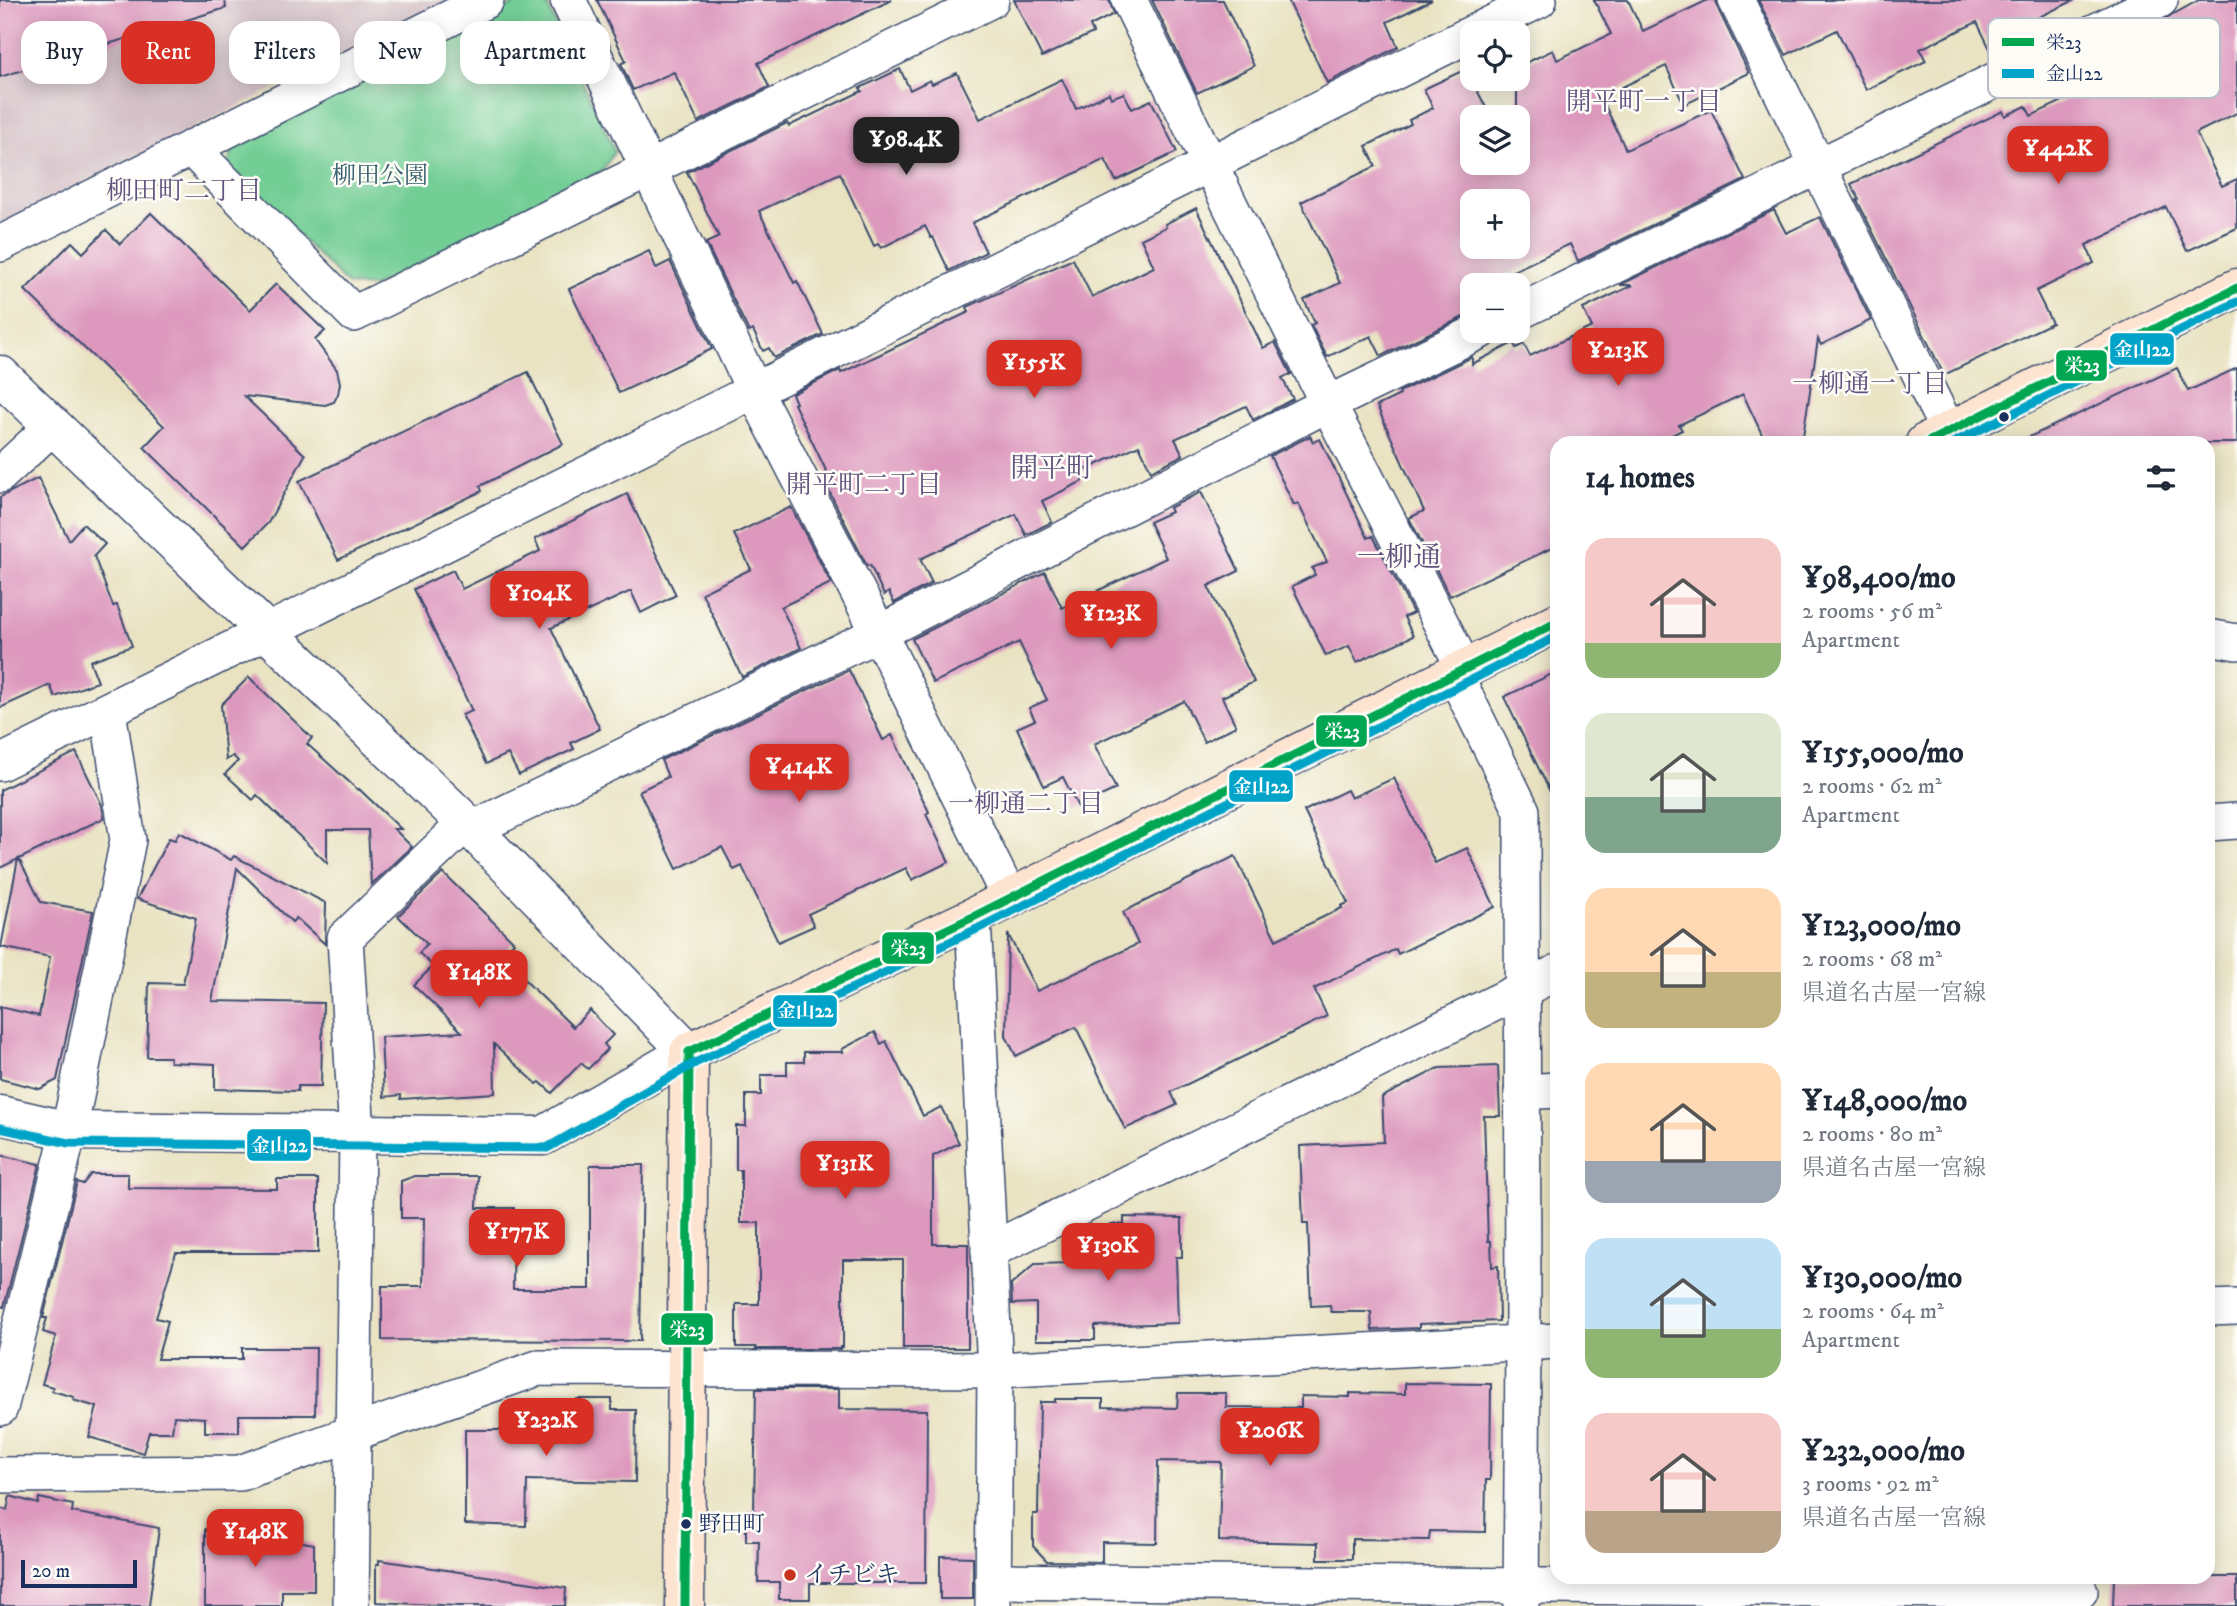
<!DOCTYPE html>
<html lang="en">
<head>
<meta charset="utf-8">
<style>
	:root { --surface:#fff; --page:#f2f2f3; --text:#1f2937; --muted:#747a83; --accent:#d93025 }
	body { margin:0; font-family:"IM FELL DW Pica","Noto Serif JP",serif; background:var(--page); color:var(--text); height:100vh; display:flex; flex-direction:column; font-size:26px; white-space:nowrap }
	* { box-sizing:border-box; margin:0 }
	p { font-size:23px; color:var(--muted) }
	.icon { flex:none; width:38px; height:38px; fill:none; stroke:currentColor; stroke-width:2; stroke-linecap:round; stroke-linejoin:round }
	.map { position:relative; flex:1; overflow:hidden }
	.details { position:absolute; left:1550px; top:436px; width:665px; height:1148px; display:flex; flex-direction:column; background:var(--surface); border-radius:21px; box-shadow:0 4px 18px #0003 }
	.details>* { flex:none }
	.guide { position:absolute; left:21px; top:21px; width:665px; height:63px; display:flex; gap:14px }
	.tools { position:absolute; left:1460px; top:21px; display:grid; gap:14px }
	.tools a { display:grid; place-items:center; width:70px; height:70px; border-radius:14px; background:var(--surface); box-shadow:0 4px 18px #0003; font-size:35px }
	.scale { position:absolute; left:21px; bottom:18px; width:116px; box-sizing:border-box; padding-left:7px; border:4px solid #1b2f5e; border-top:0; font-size:19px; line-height:24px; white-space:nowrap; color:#1b2f5e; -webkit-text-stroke:5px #fdfcf7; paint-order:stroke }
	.price { position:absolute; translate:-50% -60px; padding:0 16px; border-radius:14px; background:var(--accent); color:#fff; font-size:23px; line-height:46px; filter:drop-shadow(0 2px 4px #0008) }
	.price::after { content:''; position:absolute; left:50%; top:42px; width:21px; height:16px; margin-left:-10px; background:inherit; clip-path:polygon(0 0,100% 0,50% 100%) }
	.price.on { background:#222; color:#fff }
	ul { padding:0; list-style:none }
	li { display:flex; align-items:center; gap:21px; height:175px; padding:0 35px }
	li span { display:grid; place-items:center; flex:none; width:196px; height:140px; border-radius:21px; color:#555 }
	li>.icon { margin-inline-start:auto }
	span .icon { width:84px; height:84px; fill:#fffc; stroke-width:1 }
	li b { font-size:30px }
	h2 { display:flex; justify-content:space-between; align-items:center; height:84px; padding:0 35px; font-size:30px }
	.pill { padding:0 24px; border-radius:21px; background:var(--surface); box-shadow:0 4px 18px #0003; font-size:24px; line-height:63px }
	.pill.on { background:var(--accent); color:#fff }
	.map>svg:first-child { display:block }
	.industrial { fill:#d2bec5 }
	.green { fill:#73ce95; stroke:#477e7a; stroke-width:2 }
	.building { fill:#dd98bd; fill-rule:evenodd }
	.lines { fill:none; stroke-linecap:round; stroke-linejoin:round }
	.minor-casing { stroke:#3a4a6d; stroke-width:38 }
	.tertiary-casing { stroke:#3a4a6d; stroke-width:41 }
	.secondary-casing { stroke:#3a4a6d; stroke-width:41 }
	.minor { stroke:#fff; stroke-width:35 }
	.tertiary { stroke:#fff; stroke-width:38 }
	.secondary { stroke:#fde4d1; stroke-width:38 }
	.bus-1-casing { stroke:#fdfcf7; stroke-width:14 }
	.bus-2-casing { stroke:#fdfcf7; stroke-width:14 }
	.bus-1 { stroke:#00a651; stroke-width:9 }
	.bus-2 { stroke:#01a3c8; stroke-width:9 }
	.bus-dot { fill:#1b2f5e; stroke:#fdfcf7; stroke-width:2.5 }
	.poi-dot { fill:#c8321e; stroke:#fdfcf7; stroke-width:2.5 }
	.labels { text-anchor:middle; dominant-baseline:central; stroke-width:5; stroke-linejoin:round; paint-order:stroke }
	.bus-label { font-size:22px; fill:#1b2f5e; stroke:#fdfcf7; text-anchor:start }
	.park-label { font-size:24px; fill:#355f6e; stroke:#fdfcf7 }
	.poi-label { font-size:24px; fill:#1b2f5e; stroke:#fdfcf7; text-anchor:start }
	.neighbourhood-label { font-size:26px; fill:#5f547f; stroke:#fdfcf7 }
	.quarter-label { font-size:28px; fill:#5f547f; stroke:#fdfcf7 }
	.key { fill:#fdfcf7; stroke:#b9bec9; stroke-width:2 }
	.key-label { font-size:19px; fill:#1b2f5e }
	.line-badge { stroke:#fdfcf7; stroke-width:2.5 }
	.badge-label { font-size:19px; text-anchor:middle; font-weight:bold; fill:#fff }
</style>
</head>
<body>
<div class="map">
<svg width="2237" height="1606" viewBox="0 0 2237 1606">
	<rect width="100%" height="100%" fill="#fdfcf7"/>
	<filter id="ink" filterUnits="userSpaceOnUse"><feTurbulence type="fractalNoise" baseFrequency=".0143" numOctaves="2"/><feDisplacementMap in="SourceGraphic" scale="14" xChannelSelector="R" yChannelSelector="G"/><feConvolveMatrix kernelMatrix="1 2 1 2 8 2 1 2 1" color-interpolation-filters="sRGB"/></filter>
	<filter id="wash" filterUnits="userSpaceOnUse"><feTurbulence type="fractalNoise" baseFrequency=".00686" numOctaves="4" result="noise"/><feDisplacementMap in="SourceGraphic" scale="28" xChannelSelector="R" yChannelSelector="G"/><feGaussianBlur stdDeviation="1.57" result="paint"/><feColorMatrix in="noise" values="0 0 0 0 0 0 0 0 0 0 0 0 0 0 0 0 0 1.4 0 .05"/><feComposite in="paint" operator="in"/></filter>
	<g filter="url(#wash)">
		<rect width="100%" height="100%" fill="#e9e3c2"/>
		<polygon class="industrial" points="0,0 453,0 0,224"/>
		<polygon class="green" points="523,0 545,1 615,151 602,171 373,287 348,285 228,165 235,140"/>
		<g id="blocks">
			<g class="building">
				<polygon points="0,0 225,0 226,8 0,77"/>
				<polygon points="597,0 892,0 758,63 769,87 698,122 674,72 633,90 621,64 626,61"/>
				<polygon points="1014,0 1109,0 1114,14 1090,26 1093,33 1042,57"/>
				<polygon points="1152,0 1223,0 1254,66 1197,93"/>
				<polygon points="1288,0 1432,0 1387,22 1398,47 1327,83"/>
				<path d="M1594,0h34l15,31 65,-31h8l2,9 31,64 -65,32 -18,-39 -65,31 25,53 85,-40 34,70 -167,81 -8,-17 -86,41h-12v28l-91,43 -10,-20 -44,21 -16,-32 4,-2 -11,-23 36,-17 -39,-81 75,-36 -10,-20 45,-22 -2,-4 24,-12 -9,-19 42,-20 25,48h-19v46h42l3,6v-102l36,-17 4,10 54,-26zM1472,201h45v46h-45z"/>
				<polygon points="1758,0 2075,0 2013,29 2018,40 1992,53 1977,22 1920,49 1926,61 1866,90 1837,30 1786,55"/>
				<polygon points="2199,0 2237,0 2237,113 2196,133 2222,186 2237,179 2237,228 2187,251 2166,207 2086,245 2094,263 2036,291 2052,323 1944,375 1857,200 1859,199 1851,184 2003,111 2005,116 2026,106 2031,116 2105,81 2095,61 2152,34 2149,28"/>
				<polygon points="900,69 910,90 930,80 932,84 957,73 980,119 1062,79 1076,109 1109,93 1111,98 1124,93 1132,109 1151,100 1177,152 1116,181 1105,159 972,223 986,252 949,271 933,237 931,238 925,226 881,248 878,244 874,246 840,173 759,211 794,283 797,281 823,334 774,358 769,348 763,351 753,330 749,332 706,243 719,237 687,172 787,123 789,126 862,91 860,88"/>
				<polygon points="1196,208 1263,348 1275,342 1291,374 1282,378 1293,399 1253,420 1246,406 1175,439 1183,455 1151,471 1139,445 1079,473 1083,481 1042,501 1052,522 1026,535 1016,514 920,559 932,583 894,603 889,592 884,595 870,565 867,566 828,489 834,487 794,404 796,403 792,394 840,370 841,373 969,312 967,307 1073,259 1092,297 1154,267 1141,239 1166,227 1165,224"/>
				<polygon points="1774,210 1786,233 1820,217 1871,320 1821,345 1818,339 1802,443 1766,443 1743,394 1679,425 1682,430 1655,443 1558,443 1558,545 1450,596 1409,518 1424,511 1377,406 1400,395 1399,392 1472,357 1472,364 1513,343 1516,348 1524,344 1530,356 1592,327 1583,309 1633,285 1620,285"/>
				<polygon points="151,213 250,310 276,284 325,331 315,340 337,370 340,383 338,394 334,402 325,405 244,396 305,455 268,523 245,546 144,447 164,426 25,290 72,242 83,253 106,230 120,244"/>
				<polygon points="649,251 656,268 670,261 712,349 619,393 569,289"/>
				<polygon points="2177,368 2188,391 2237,368 2237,443 2016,443"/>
				<polygon points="528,372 563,444 480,486 482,491 338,560 299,481"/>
				<polygon points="1310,436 1313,442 1320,439 1368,538 1373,536 1413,613 1404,617 1413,636 1357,662 1349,646 1326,656 1292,586 1315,575 1312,568 1327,562 1298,503 1294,505 1270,456"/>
				<polygon points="38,478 69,540 83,524 105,544 94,556 113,606 117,605 132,646 90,661 98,682 55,697 50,685 0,708 0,497"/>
				<polygon points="1201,492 1239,571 1208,586 1254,682 1222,697 1236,726 1204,742 1184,701 1094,744 1116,789 1078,807 1063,777 1044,786 1017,728 1035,720 1029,708 1047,700 1019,642 933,683 912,639 1045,572 1062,608 1166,558 1149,522 1171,512 1169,508"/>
				<polygon points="627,494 676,595 641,613 631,591 551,628 600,729 571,743 574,749 519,775 508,754 486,764 462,715 472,711 414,589 453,570 462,589 540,551 535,539"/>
				<polygon points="791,507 831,583 781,607 801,648 742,677 702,593 751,569 734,534"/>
				<polygon points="849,670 883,740 892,735 929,812 926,814 949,862 912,880 906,868 808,914 814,926 778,942 742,866 734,870 722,847 677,869 639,791 668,777 661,760"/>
				<polygon points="1558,671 1558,808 1504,697"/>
				<polygon points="249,677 312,738 307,744 358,790 359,789 401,829 394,829 412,847 371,885 368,830 327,830 327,863 257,795 253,800 225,774 238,761 233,756 226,760 221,705"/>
				<polygon points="76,752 102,805 104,818 19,859 41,902 93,911 57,1080 40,1089 0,1079 0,1007 39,1016 50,957 1,947 18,859 0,868 0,790"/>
				<polygon points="1394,778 1435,863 1467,848 1495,907 1398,954 1396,949 1314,989 1327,1016 1171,1092 1177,1105 1125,1129 1076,1027 1016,1056 1006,1036 1008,934 1037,991 1138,944 1123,912 1235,856 1276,940 1342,908 1341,906 1348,903 1304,811 1347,790 1351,798"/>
				<polygon points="179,832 231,860 234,856 326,903 325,944 296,918 292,922 237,868 212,1001 323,1003 321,1086 298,1086 298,1091 215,1089 215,1064 170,1062 170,1057 147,1057 149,983 183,984 196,918 137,899 169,838 175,840"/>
				<polygon points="443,873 514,942 500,956 573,1027 590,1010 613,1035 604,1044 608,1049 588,1069 581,1063 552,1093 540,1082 537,1084 494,1044 495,1093 401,1099 401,1095 384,1097 381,1037 462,1032 414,985 433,966 419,953 427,944 398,916"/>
				<polygon points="875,1032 881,1044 886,1041 923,1116 941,1107 959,1143 933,1156 933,1244 968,1244 968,1348 903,1348 903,1260 843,1260 843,1347 840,1347 840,1349 756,1349 756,1347 736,1347 736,1304 759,1304 759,1223 741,1223 741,1170 736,1170 736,1126 746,1126 746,1095 761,1095 761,1075 787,1075 787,1062 804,1062 804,1052 843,1052 842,1049"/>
				<polygon points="1498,1066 1500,1116 1484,1116 1488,1241 1491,1241 1492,1267 1498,1266 1499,1321 1419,1324 1419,1328 1372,1330 1371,1312 1331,1312 1330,1305 1311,1306 1308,1224 1303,1224 1300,1146 1384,1142 1382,1097 1439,1068"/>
				<polygon points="0,1155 40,1164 4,1307 0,1306"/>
				<polygon points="590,1165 643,1165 640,1341 382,1340 382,1286 423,1286 424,1218 401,1218 401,1181 415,1176 478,1176 477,1208 514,1208 513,1289 590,1289"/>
				<polygon points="91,1174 128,1174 128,1188 277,1189 277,1179 318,1179 318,1253 176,1253 156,1318 168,1321 157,1359 242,1359 242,1348 316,1348 315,1415 239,1415 239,1432 205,1432 205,1418 174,1416 172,1432 149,1432 143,1453 89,1437 97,1407 73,1400 74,1397 52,1391 53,1387 42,1384 56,1336 43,1332 47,1318 43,1318 77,1182 83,1184"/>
				<polygon points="1124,1217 1182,1218 1182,1257 1176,1257 1178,1323 1095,1326 1095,1340 1036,1340 1036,1303 1012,1304 1011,1285 1035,1264 1074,1263 1074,1247 1110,1247 1110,1224 1124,1224"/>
				<polygon points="1405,1383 1491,1384 1490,1480 1486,1480 1485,1532 1430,1531 1429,1540 1352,1539 1352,1559 1318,1559 1318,1543 1219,1541 1221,1462 1158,1461 1157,1543 1102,1542 1102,1562 1047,1561 1033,1546 1033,1514 1038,1514 1040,1402 1055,1402 1055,1399 1103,1399 1103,1407 1177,1408 1178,1393 1226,1393 1226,1407 1301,1408 1301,1396 1350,1397 1350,1393 1405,1394"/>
				<polygon points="756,1389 839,1389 839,1409 927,1410 926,1583 810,1583 810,1599 779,1599 779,1582 758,1582 759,1541 746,1541 746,1511 754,1511"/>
				<polygon points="577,1399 612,1399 612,1410 636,1410 635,1482 527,1480 526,1526 465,1524 465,1430 525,1430 525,1413 577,1413"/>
				<polygon points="10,1496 38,1504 39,1498 73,1505 72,1512 159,1528 149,1606 0,1606 0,1508 7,1510"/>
				<polygon points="205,1529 254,1539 256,1533 314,1544 314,1591 282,1591 282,1606 205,1606"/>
				<polygon points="940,1556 973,1557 973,1599 940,1599"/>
				<polygon points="379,1560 566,1588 565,1606 460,1606 376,1602 376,1564 379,1564"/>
				<polygon points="2114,1577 2237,1577 2237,1606 2113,1606"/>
			</g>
		</g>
	</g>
	<g filter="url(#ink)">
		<use href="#blocks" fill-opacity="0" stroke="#3a4a6d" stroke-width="2"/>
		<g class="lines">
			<defs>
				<g id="minor">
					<polyline points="568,0 755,392 879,633 1010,899"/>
					<polyline points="1129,0 1328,404 1464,668"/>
					<polyline points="1736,0 1954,443"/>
					<polyline points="191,148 354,314 991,0"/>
					<polyline points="0,244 486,0"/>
					<polyline points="1517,313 2160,0"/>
					<polyline points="0,475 53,426"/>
					<polyline points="2208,637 2237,642"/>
					<polyline points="1454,673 1522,811 1523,1343 1521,1606"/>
					<path d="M0,763c515,-250 1026,-510 1539,-763"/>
					<polyline points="2208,823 2237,821"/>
					<polyline points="472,829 879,633 1328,404 1480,331"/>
					<polyline points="973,917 995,1370 993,1606"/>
					<polyline points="1522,1092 1558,1090"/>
					<polyline points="989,1251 1558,972"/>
					<polyline points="2208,1308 2237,1307"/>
					<polyline points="0,1408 69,1131 128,840 108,711"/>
					<polyline points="0,1475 240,1473 538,1368 995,1370 1558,1341"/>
					<polyline points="993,1581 2080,1591"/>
					<polyline points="351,1606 357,1134 345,938 466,823"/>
				</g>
				<polyline id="tertiary" points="0,375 466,823 689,1052 543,1136 69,1131 0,1115"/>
				<g id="secondary">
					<polyline points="1925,443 2237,288"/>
					<polyline points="685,1606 689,1052 973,917 1558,622"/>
				</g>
			</defs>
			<use href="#minor" class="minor-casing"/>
			<use href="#tertiary" class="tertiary-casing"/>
			<use href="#secondary" class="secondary-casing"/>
			<use href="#minor" class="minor"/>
			<use href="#tertiary" class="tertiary"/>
			<use href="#secondary" class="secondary"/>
			<defs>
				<g id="bus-1">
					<polyline points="1926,443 2237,288"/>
					<polyline points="689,1052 973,917 1558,622"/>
					<polyline points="685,1606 689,1052"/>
				</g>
				<g id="bus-2">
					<polyline points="1953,443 2237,302"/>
					<polyline points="0,1128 69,1143 547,1148 695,1063 979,928 1558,636"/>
				</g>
			</defs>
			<use href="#bus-1" class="bus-1-casing"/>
			<use href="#bus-2" class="bus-2-casing"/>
			<use href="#bus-1" class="bus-1"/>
			<use href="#bus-2" class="bus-2"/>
		</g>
	</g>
	<g class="bus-dot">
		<circle cx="2004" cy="417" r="6"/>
		<circle cx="686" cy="1524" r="6"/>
	</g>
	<circle class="poi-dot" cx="790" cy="1575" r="7"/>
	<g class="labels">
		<g class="bus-label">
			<text x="699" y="1524">野田町</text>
		</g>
		<g class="park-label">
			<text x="380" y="176">柳田公園</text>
		</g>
		<g class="poi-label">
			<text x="804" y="1575">イチビキ</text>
		</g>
		<g class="neighbourhood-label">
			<text x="1644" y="102">開平町一丁目</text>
			<text x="184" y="191">柳田町二丁目</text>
			<text x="1870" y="384">一柳通一丁目</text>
			<text x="864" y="485">開平町二丁目</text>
			<text x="1026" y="804">一柳通二丁目</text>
		</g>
		<g class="quarter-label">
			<text x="1052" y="468">開平町</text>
			<text x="1399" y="557">一柳通</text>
		</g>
	</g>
	<rect x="1988" y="18" width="232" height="80" rx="10" class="key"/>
	<rect x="2002" y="38" width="32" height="8" fill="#00a651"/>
	<rect x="2002" y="69" width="32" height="9" fill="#01a3c8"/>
	<g class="key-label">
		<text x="2046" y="49">栄23</text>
		<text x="2046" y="80">金山22</text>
	</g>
	<g class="line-badge">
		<rect x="2109" y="332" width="66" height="34" rx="7" fill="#01a3c8"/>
		<rect x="2055" y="349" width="53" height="33" rx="7" fill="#00a651"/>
		<rect x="1315" y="714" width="53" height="34" rx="7" fill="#00a651"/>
		<rect x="1228" y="769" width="66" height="34" rx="7" fill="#01a3c8"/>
		<rect x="881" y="931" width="54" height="34" rx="7" fill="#00a651"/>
		<rect x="772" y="994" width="66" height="34" rx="7" fill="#01a3c8"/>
		<rect x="246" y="1128" width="66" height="34" rx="7" fill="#01a3c8"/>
		<rect x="660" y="1312" width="54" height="34" rx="7" fill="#00a651"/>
	</g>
	<g class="badge-label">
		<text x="2142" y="356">金山22</text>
		<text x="2082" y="372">栄23</text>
		<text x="1342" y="738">栄23</text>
		<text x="1261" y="793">金山22</text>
		<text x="908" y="955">栄23</text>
		<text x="805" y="1017">金山22</text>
		<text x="279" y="1152">金山22</text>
		<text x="687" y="1336">栄23</text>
	</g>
</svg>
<div class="tools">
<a><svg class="icon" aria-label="locate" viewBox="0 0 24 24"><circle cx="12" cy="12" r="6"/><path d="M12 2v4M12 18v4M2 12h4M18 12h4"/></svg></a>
<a><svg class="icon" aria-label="layers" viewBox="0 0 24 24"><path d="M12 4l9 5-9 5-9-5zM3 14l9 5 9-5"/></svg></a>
<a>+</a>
<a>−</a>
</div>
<div class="scale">20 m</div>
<b class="price on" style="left:906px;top:177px">¥98.4K</b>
<b class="price" style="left:2058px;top:186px">¥442K</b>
<b class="price" style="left:1618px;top:388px">¥213K</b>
<b class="price" style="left:1034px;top:400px">¥155K</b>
<b class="price" style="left:539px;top:631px">¥104K</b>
<b class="price" style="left:1111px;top:651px">¥123K</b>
<b class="price" style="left:799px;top:804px">¥414K</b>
<b class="price" style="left:479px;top:1010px">¥148K</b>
<b class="price" style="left:845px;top:1201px">¥131K</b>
<b class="price" style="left:517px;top:1269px">¥177K</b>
<b class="price" style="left:1108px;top:1283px">¥130K</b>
<b class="price" style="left:546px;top:1458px">¥232K</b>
<b class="price" style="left:1270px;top:1468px">¥206K</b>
<b class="price" style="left:255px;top:1569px">¥148K</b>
<div class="guide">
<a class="pill">Buy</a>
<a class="pill on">Rent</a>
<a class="pill">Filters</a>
<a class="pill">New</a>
<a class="pill">Apartment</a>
</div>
<section class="details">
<h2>14 homes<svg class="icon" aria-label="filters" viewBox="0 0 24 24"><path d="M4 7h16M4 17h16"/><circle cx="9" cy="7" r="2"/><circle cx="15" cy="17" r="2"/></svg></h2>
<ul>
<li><span style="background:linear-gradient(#f6c9c9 75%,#8fb573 0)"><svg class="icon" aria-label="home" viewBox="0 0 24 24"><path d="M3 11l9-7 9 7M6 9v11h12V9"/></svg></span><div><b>¥98,400/mo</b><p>2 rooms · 56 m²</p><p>Apartment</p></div></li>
<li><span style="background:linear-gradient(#dfe7d0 60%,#7fa58c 0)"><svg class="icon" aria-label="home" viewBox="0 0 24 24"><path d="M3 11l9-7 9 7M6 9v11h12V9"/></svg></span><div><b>¥155,000/mo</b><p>2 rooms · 62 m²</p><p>Apartment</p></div></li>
<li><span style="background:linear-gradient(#ffd9b3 60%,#c2b280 0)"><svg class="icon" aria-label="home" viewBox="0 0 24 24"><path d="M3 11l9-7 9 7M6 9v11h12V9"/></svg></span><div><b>¥123,000/mo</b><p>2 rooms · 68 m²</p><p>県道名古屋一宮線</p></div></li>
<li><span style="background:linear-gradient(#ffd9b3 70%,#9aa5b1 0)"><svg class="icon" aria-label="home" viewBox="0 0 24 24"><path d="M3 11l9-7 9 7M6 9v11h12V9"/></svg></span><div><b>¥148,000/mo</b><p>2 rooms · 80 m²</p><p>県道名古屋一宮線</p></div></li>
<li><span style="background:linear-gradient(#bfe0f5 65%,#8fb573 0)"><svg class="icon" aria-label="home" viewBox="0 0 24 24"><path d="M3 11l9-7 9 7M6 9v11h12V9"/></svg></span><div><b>¥130,000/mo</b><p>2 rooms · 64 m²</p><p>Apartment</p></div></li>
<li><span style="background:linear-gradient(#f6c9c9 70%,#b9a48a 0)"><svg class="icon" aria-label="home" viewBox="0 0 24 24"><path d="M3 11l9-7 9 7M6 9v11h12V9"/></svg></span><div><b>¥232,000/mo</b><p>3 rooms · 92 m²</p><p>県道名古屋一宮線</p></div></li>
</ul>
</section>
</div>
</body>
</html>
